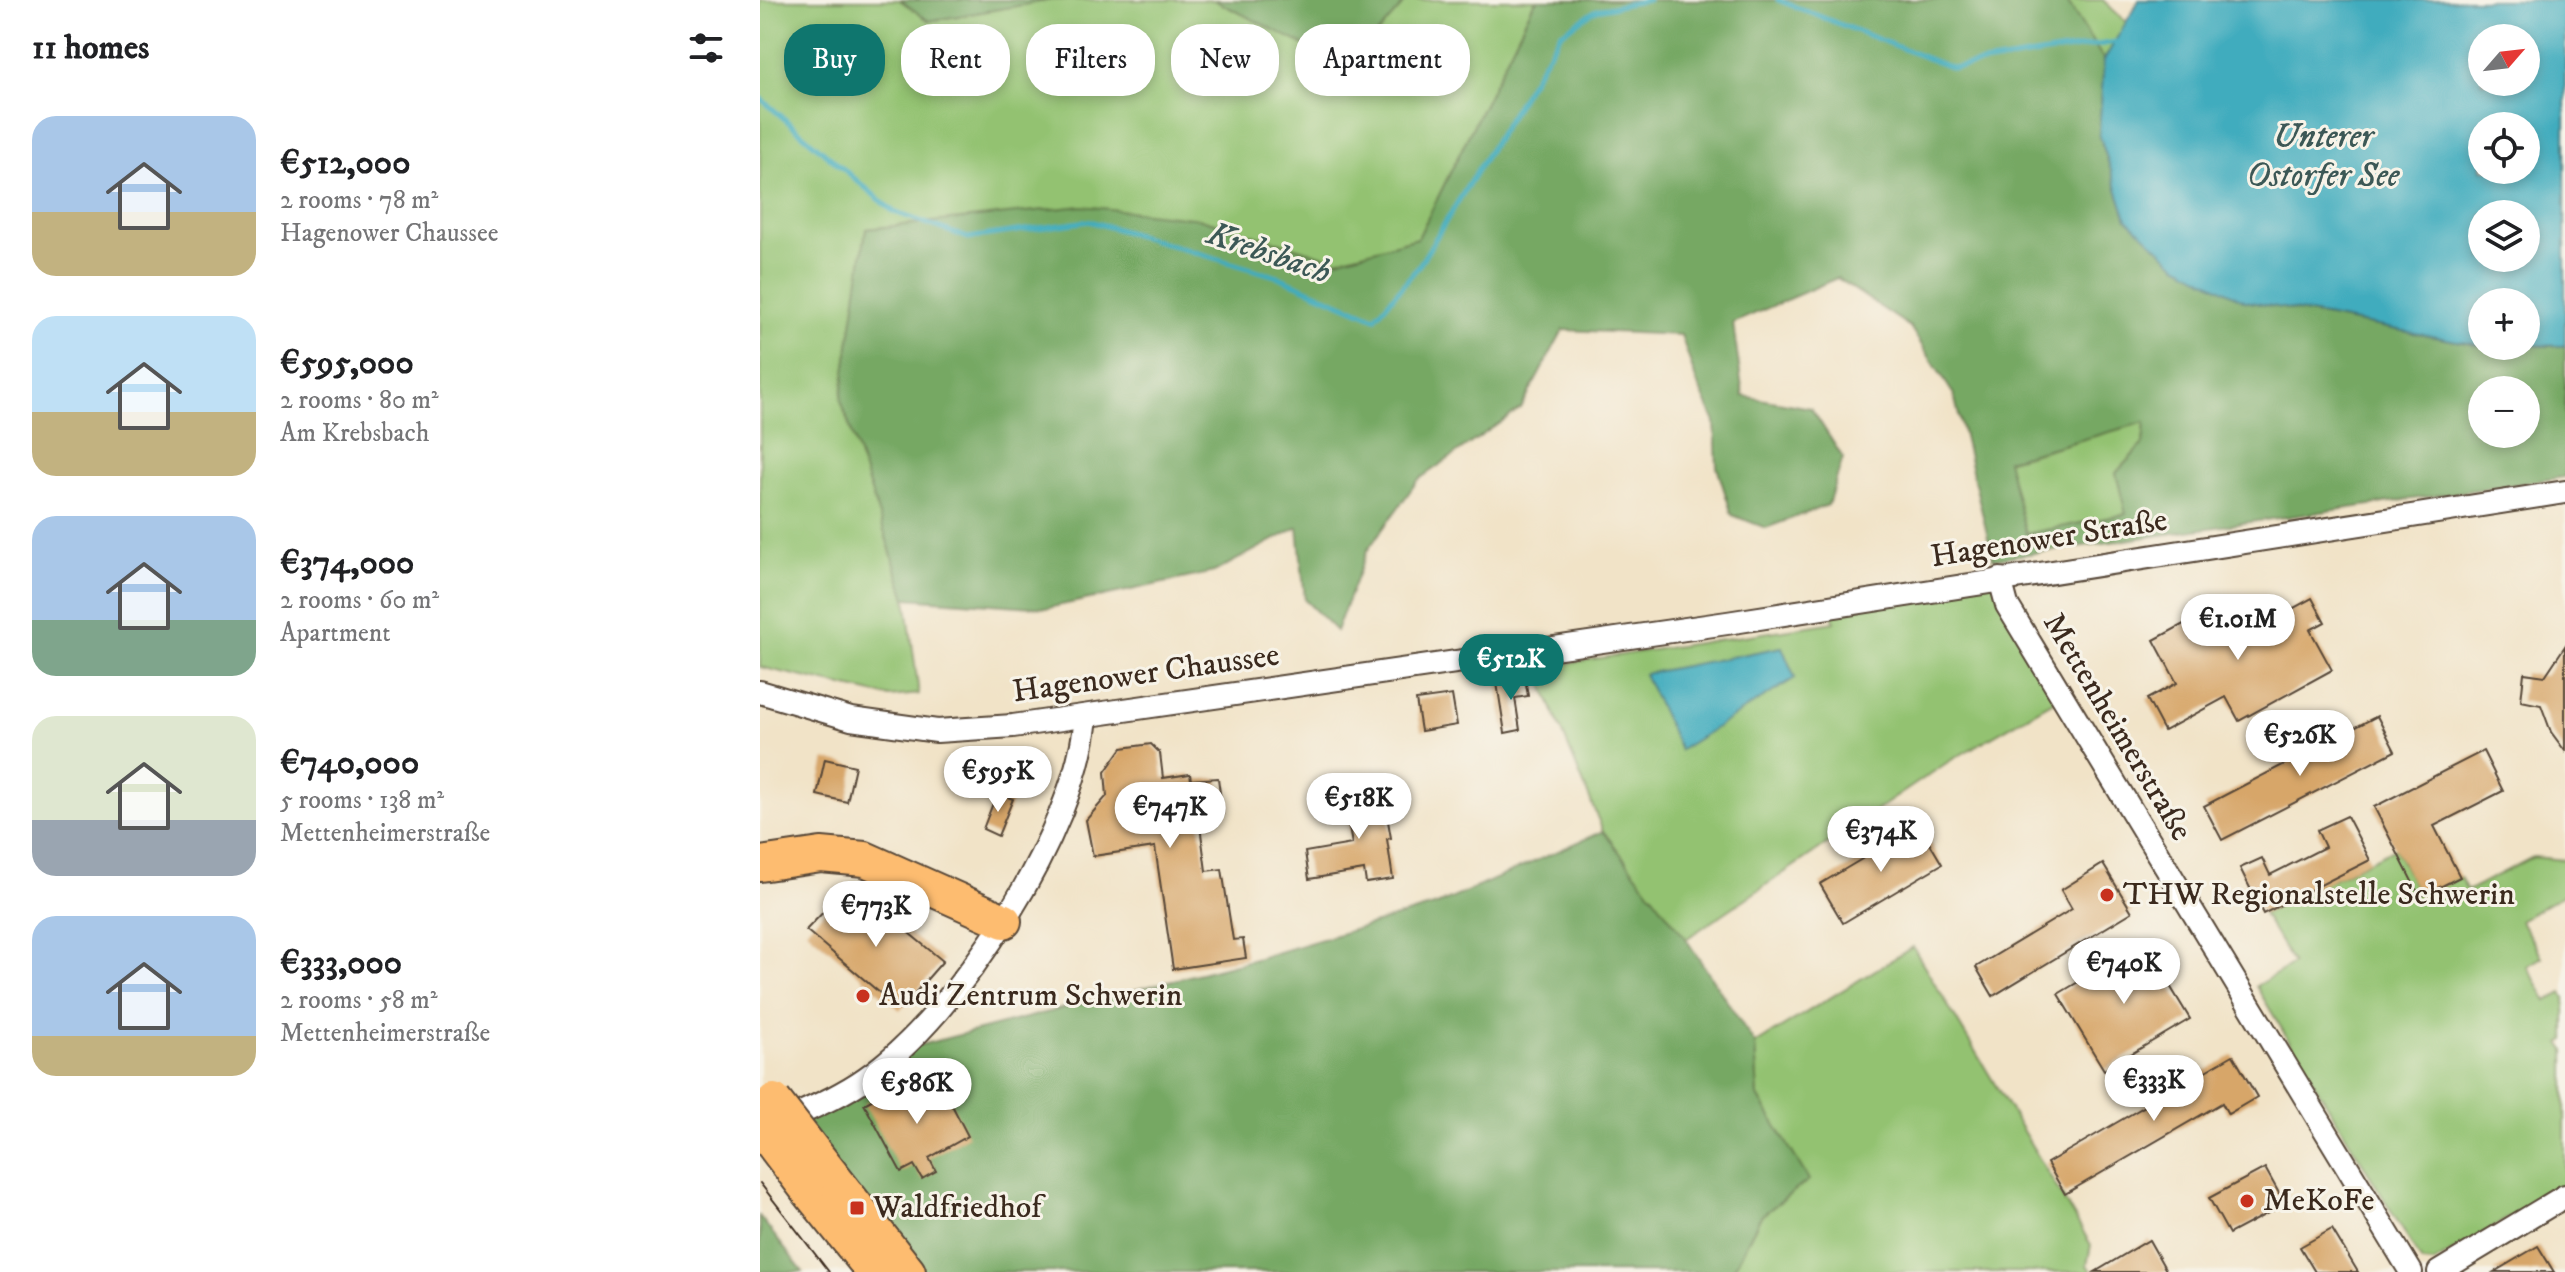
<!DOCTYPE html>
<html lang="en">
<head>
<meta charset="utf-8">
<style>
	:root { --surface:#fff; --page:#f2f2f2; --text:#202124; --muted:#757577; --accent:#0f766e }
	body { margin:0; font-family:"IM FELL DW Pica",serif; background:var(--page); color:var(--text); height:100vh; display:flex; flex-direction:column; font-size:30px; white-space:nowrap }
	* { box-sizing:border-box; margin:0 }
	p { font-size:26px; color:var(--muted) }
	.icon { flex:none; width:44px; height:44px; fill:none; stroke:currentColor; stroke-width:2; stroke-linecap:round; stroke-linejoin:round }
	.map { position:relative; flex:1; overflow:hidden }
	.drawer { display:flex; flex-direction:column; background:var(--surface); width:760px }
	.drawer>* { flex:none }
	.banner { position:absolute; left:24px; top:24px; width:760px; height:72px; display:flex; gap:16px }
	.needle { width:52px; rotate:62deg }
	.fabs { position:absolute; left:1708px; top:24px; display:grid; gap:16px }
	.fabs a { display:grid; place-items:center; width:72px; height:72px; border-radius:50%; background:var(--surface); box-shadow:0 4px 12px #0003; font-size:40px }
	.price { position:absolute; translate:-50% -68px; padding:0 18px; border-radius:28px; background:#fff; color:#222; font-size:26px; line-height:52px; filter:drop-shadow(0 2px 4px #0008) }
	.price::after { content:''; position:absolute; left:50%; top:48px; width:24px; height:18px; margin-left:-12px; background:inherit; clip-path:polygon(0 0,100% 0,50% 100%) }
	.price.active { background:var(--accent); color:#fff }
	ul { padding:0; list-style:none }
	li { display:flex; align-items:center; gap:24px; height:200px; padding:0 32px }
	li span { display:grid; place-items:center; flex:none; width:224px; height:160px; border-radius:24px; color:#555 }
	li>.icon { margin-inline-start:auto }
	span .icon { width:96px; height:96px; fill:#fffc; stroke-width:1 }
	li b { font-size:34px }
	h2 { display:flex; justify-content:space-between; align-items:center; height:96px; padding:0 32px; font-size:34px }
	.pill { padding:0 28px; border-radius:32px; background:var(--surface); box-shadow:0 4px 12px #0003; font-size:28px; line-height:72px }
	.pill.active { background:var(--accent); color:#fff }
	main { display:flex; flex:1; min-height:0 }
	.map>svg:first-child { display:block }
	.green { fill:#93c271; stroke:#677648; stroke-width:2 }
	.forest { fill:#76a863; stroke:#586940; stroke-width:2; fill-rule:evenodd }
	.water { fill:#3facbe; stroke:#3d6b6e; stroke-width:2; fill-rule:evenodd }
	.lines { fill:none; stroke-linecap:round; stroke-linejoin:round }
	.stream { stroke:#3facbe; stroke-width:5 }
	.building { fill:#d7a669 }
	.minor-casing { stroke:#564637; stroke-width:26 }
	.highway-casing { stroke:#564637; stroke-width:38 }
	.minor { stroke:#fff; stroke-width:22 }
	.highway { stroke:#fdbc70; stroke-width:34 }
	.tram { stroke:#3b2a1e; stroke-width:2 }
	.highway-bridge-casing { stroke:#564637; stroke-width:38; stroke-linecap:butt }
	.highway-bridge { stroke:#fdbc70; stroke-width:34 }
	.poi-dot { fill:#c8321e; stroke:#f7f3e8; stroke-width:3 }
	.labels { text-anchor:middle; dominant-baseline:central; stroke-width:6; stroke-linejoin:round; paint-order:stroke }
	.street-label { font-size:32px; fill:#3b2a1e; stroke:#f7f3e8 }
	.poi-label { font-size:32px; fill:#3b2a1e; stroke:#f7f3e8; text-anchor:start }
	.water-label { font-size:34px; font-style:italic; fill:#3c5856; stroke:#f7f3e8 }
</style>
</head>
<body>
<main>
<section class="drawer">
<h2>11 homes<svg class="icon" aria-label="filters" viewBox="0 0 24 24"><path d="M4 7h16M4 17h16"/><circle cx="9" cy="7" r="2"/><circle cx="15" cy="17" r="2"/></svg></h2>
<ul>
<li><span style="background:linear-gradient(#a9c7e8 60%,#c2b280 0)"><svg class="icon" aria-label="home" viewBox="0 0 24 24"><path d="M3 11l9-7 9 7M6 9v11h12V9"/></svg></span><div><b>€512,000</b><p>2 rooms · 78 m²</p><p>Hagenower Chaussee</p></div></li>
<li><span style="background:linear-gradient(#bfe0f5 60%,#c2b280 0)"><svg class="icon" aria-label="home" viewBox="0 0 24 24"><path d="M3 11l9-7 9 7M6 9v11h12V9"/></svg></span><div><b>€595,000</b><p>2 rooms · 80 m²</p><p>Am Krebsbach</p></div></li>
<li><span style="background:linear-gradient(#a9c7e8 65%,#7fa58c 0)"><svg class="icon" aria-label="home" viewBox="0 0 24 24"><path d="M3 11l9-7 9 7M6 9v11h12V9"/></svg></span><div><b>€374,000</b><p>2 rooms · 60 m²</p><p>Apartment</p></div></li>
<li><span style="background:linear-gradient(#dfe7d0 65%,#9aa5b1 0)"><svg class="icon" aria-label="home" viewBox="0 0 24 24"><path d="M3 11l9-7 9 7M6 9v11h12V9"/></svg></span><div><b>€740,000</b><p>5 rooms · 138 m²</p><p>Mettenheimerstraße</p></div></li>
<li><span style="background:linear-gradient(#a9c7e8 75%,#c2b280 0)"><svg class="icon" aria-label="home" viewBox="0 0 24 24"><path d="M3 11l9-7 9 7M6 9v11h12V9"/></svg></span><div><b>€333,000</b><p>2 rooms · 58 m²</p><p>Mettenheimerstraße</p></div></li>
</ul>
</section>
<div class="map">
<svg width="1805" height="1272" viewBox="0 0 1805 1272">
	<rect width="100%" height="100%" fill="#f7f3e8"/>
	<filter id="ink" filterUnits="userSpaceOnUse"><feTurbulence type="fractalNoise" baseFrequency=".0125" numOctaves="2"/><feDisplacementMap in="SourceGraphic" scale="16" xChannelSelector="R" yChannelSelector="G"/><feConvolveMatrix kernelMatrix="1 2 1 2 8 2 1 2 1" color-interpolation-filters="sRGB"/></filter>
	<filter id="wash" filterUnits="userSpaceOnUse"><feTurbulence type="fractalNoise" baseFrequency=".006" numOctaves="4" result="noise"/><feDisplacementMap in="SourceGraphic" scale="32" xChannelSelector="R" yChannelSelector="G"/><feGaussianBlur stdDeviation="1.8" result="paint"/><feColorMatrix in="noise" values="0 0 0 0 0 0 0 0 0 0 0 0 0 0 0 0 0 1.4 0 .05"/><feComposite in="paint" operator="in"/></filter>
	<g filter="url(#wash)">
		<rect width="100%" height="100%" fill="#f1e3c7"/>
		<g class="green">
			<polygon points="0,0 140,0 169,21 291,0 454,0 588,66 647,0 779,0 774,3 658,238 577,260 441,219 217,218 107,229 81,400 146,598 159,694 130,697 0,667"/>
			<polygon points="1306,0 1343,0 1368,24 1344,60"/>
			<polygon points="1385,422 1383,444 1356,473 1367,514 1266,534 1246,461"/>
			<polygon points="1240,579 1302,696 1188,762 926,939 843,831 776,668 1075,622 1068,606"/>
			<polygon points="1635,848 1660,897 1700,877 1707,891 1773,857 1805,860 1805,894 1760,920 1782,957 1767,966 1787,1001 1802,993 1805,998 1805,1040 1800,1043 1805,1050 1805,1184 1673,1263 1662,1262 1496,986 1533,964 1503,914"/>
			<polygon points="1153,947 1331,1245 1327,1265 1332,1272 972,1272 1001,1216 1048,1180 998,1096 995,1044"/>
		</g>
		<g class="forest">
			<polygon points="140,0 291,0 169,21"/>
			<polygon points="454,0 647,0 588,67"/>
			<path d="M779,0h527l38,60 -5,74 28,85 118,82 237,45h83v131l-572,82 -39,-164 -44,-68 -73,-49 -104,45 10,73 68,12 32,50 -15,47 -62,23 -34,-13 -15,-48 -2,-45 -18,-39 -16,-48 -118,-5 -42,78 -103,72 -51,71 -31,80 -31,-31 -7,-73 -84,45 -166,36 -142,-10 -65,-198 25,-171 216,-23 119,13 136,41 81,-22 116,-235zM1722,390h44v44h-44zM1385,422l-2,22 -27,29 10,41 -100,20 -19,-74z"/>
			<polygon points="843,831 926,939 995,1044 998,1096 1049,1180 1001,1216 972,1272 148,1272 31,1124 141,1050 495,959 677,905"/>
			<polygon points="0,1217 43,1272 0,1272"/>
		</g>
		<g class="water">
			<path d="M1379,0h426v346l-39,-1v-43h-44v43h-4l-233,-44 -68,-36 -50,-46 -28,-85 5,-74zM1722,38h44v44h-44zM1722,126h44v44h-44zM1722,214h44v44h-44z"/>
			<polygon points="1022,647 1035,678 920,750 884,674"/>
		</g>
		<g class="lines">
			<g class="stream">
				<polyline points="1018,0 1192,68 1356,42"/>
				<polyline points="0,98 134,212 208,238 329,221 519,277 615,318 658,267 801,33 836,10 888,0"/>
			</g>
		</g>
		<g id="blocks">
			<g class="building">
				<polygon points="1552,598 1565,622 1550,630 1572,670 1479,721 1466,697 1404,731 1387,699 1417,683 1394,640 1470,599 1488,633"/>
				<polygon points="1805,646 1805,751 1791,732 1781,705 1761,701 1764,673 1785,676"/>
				<polygon points="765,678 768,696 755,698 760,730 745,733 737,683"/>
				<polygon points="692,695 697,725 661,731 656,700"/>
				<polygon points="1617,716 1635,751 1462,840 1444,806"/>
				<polygon points="391,744 400,753 403,778 430,774 431,780 458,778 463,815 439,818 446,871 462,869 473,940 483,939 486,958 413,969 395,847 333,856 326,820 347,796 345,772 362,748"/>
				<polygon points="1723,751 1743,791 1674,826 1700,877 1660,897 1614,807"/>
				<polygon points="65,759 95,766 87,802 57,795"/>
				<polygon points="622,787 631,838 627,839 633,879 606,883 604,870 549,879 545,852 592,844 583,795"/>
				<polygon points="237,793 253,799 238,836 223,829"/>
				<polygon points="1587,816 1610,860 1503,914 1480,868 1502,858 1510,875 1565,847 1557,830"/>
				<polygon points="1159,825 1182,864 1083,923 1060,884"/>
				<polygon points="1343,864 1372,912 1233,996 1216,967 1312,909 1301,890"/>
				<polygon points="90,900 122,911 183,961 140,1010 46,930 74,901"/>
				<polygon points="1384,943 1430,1019 1344,1070 1298,994"/>
				<polygon points="1473,1055 1497,1097 1468,1114 1462,1103 1305,1194 1287,1163"/>
				<polygon points="179,1080 208,1136 169,1158 176,1171 162,1179 154,1165 141,1172 104,1104 132,1089 139,1102"/>
				<polygon points="1505,1168 1525,1204 1469,1234 1449,1198"/>
				<polygon points="1572,1229 1598,1272 1555,1272 1540,1247"/>
				<polygon points="1389,1240 1407,1272 1335,1272"/>
				<polygon points="1778,1246 1794,1272 1734,1272"/>
			</g>
		</g>
	</g>
	<g filter="url(#ink)">
		<use href="#blocks" fill-opacity="0" stroke="#564637" stroke-width="2"/>
		<g class="lines">
			<defs>
				<g id="minor">
					<polyline points="1240,579 1247,605 1651,1272"/>
					<polyline points="0,692 91,719 177,731 253,726 967,623 1805,492"/>
					<path d="M19,1123c30,-14 60,-26 87,-45 93,-65 211,-247 220,-362"/>
					<polyline points="1679,1272 1805,1196"/>
				</g>
				<g id="highway">
					<polyline points="0,864 61,855 105,859 244,921"/>
					<polyline points="70,1173 148,1272"/>
					<polyline points="47,1189 114,1272"/>
				</g>
			</defs>
			<use href="#minor" class="minor-casing"/>
			<use href="#highway" class="highway-casing"/>
			<use href="#minor" class="minor"/>
			<use href="#highway" class="highway"/>
			<polyline class="tram" points="0,1183 69,1272"/>
			<defs>
				<g id="highway-bridge">
					<polyline points="14,1101 70,1173"/>
					<polyline points="0,1127 47,1189"/>
				</g>
			</defs>
			<use href="#highway-bridge" class="highway-bridge-casing"/>
			<use href="#highway-bridge" class="highway-bridge"/>
		</g>
	</g>
	<g class="poi-dot">
		<circle cx="1347" cy="895" r="8"/>
		<circle cx="103" cy="996" r="8"/>
		<circle cx="1487" cy="1201" r="8"/>
		<rect x="89" y="1200" width="16" height="16" rx="4"/>
	</g>
	<g class="labels">
		<g class="street-label">
			<text transform="translate(1289 539) rotate(-9)">Hagenower Straße</text>
			<text transform="translate(386 674) rotate(-8)">Hagenower Chaussee</text>
			<text transform="translate(1357 727) rotate(59)">Mettenheimerstraße</text>
		</g>
		<g class="poi-label">
			<text x="1363" y="895">THW Regionalstelle Schwerin</text>
			<text x="119" y="996">Audi Zentrum Schwerin</text>
			<text x="1503" y="1201">MeKoFe</text>
			<text x="113" y="1208">Waldfriedhof</text>
		</g>
		<g class="water-label">
			<text x="1563" y="137">Unterer<tspan x="1563" dy="39">Ostorfer See</tspan></text>
			<text transform="translate(509 253) rotate(19)">Krebsbach</text>
		</g>
	</g>
</svg>
<div class="fabs">
<a><svg class="needle" viewBox="-14 -14 28 28"><path d="M0-13l5 13h-10z" fill="#e53935"/><path d="M0 13l5-13h-10z" fill="#757577"/></svg></a>
<a><svg class="icon" aria-label="locate" viewBox="0 0 24 24"><circle cx="12" cy="12" r="6"/><path d="M12 2v4M12 18v4M2 12h4M18 12h4"/></svg></a>
<a><svg class="icon" aria-label="layers" viewBox="0 0 24 24"><path d="M12 4l9 5-9 5-9-5zM3 14l9 5 9-5"/></svg></a>
<a>+</a>
<a>−</a>
</div>
<b class="price" style="left:1478px;top:662px">€1.01M</b>
<b class="price active" style="left:751px;top:702px">€512K</b>
<b class="price" style="left:1540px;top:778px">€526K</b>
<b class="price" style="left:238px;top:814px">€595K</b>
<b class="price" style="left:599px;top:841px">€518K</b>
<b class="price" style="left:410px;top:850px">€747K</b>
<b class="price" style="left:1121px;top:874px">€374K</b>
<b class="price" style="left:116px;top:949px">€773K</b>
<b class="price" style="left:1364px;top:1006px">€740K</b>
<b class="price" style="left:1394px;top:1123px">€333K</b>
<b class="price" style="left:157px;top:1126px">€586K</b>
<div class="banner">
<a class="pill active">Buy</a>
<a class="pill">Rent</a>
<a class="pill">Filters</a>
<a class="pill">New</a>
<a class="pill">Apartment</a>
</div>
</div>
</main>
</body>
</html>
